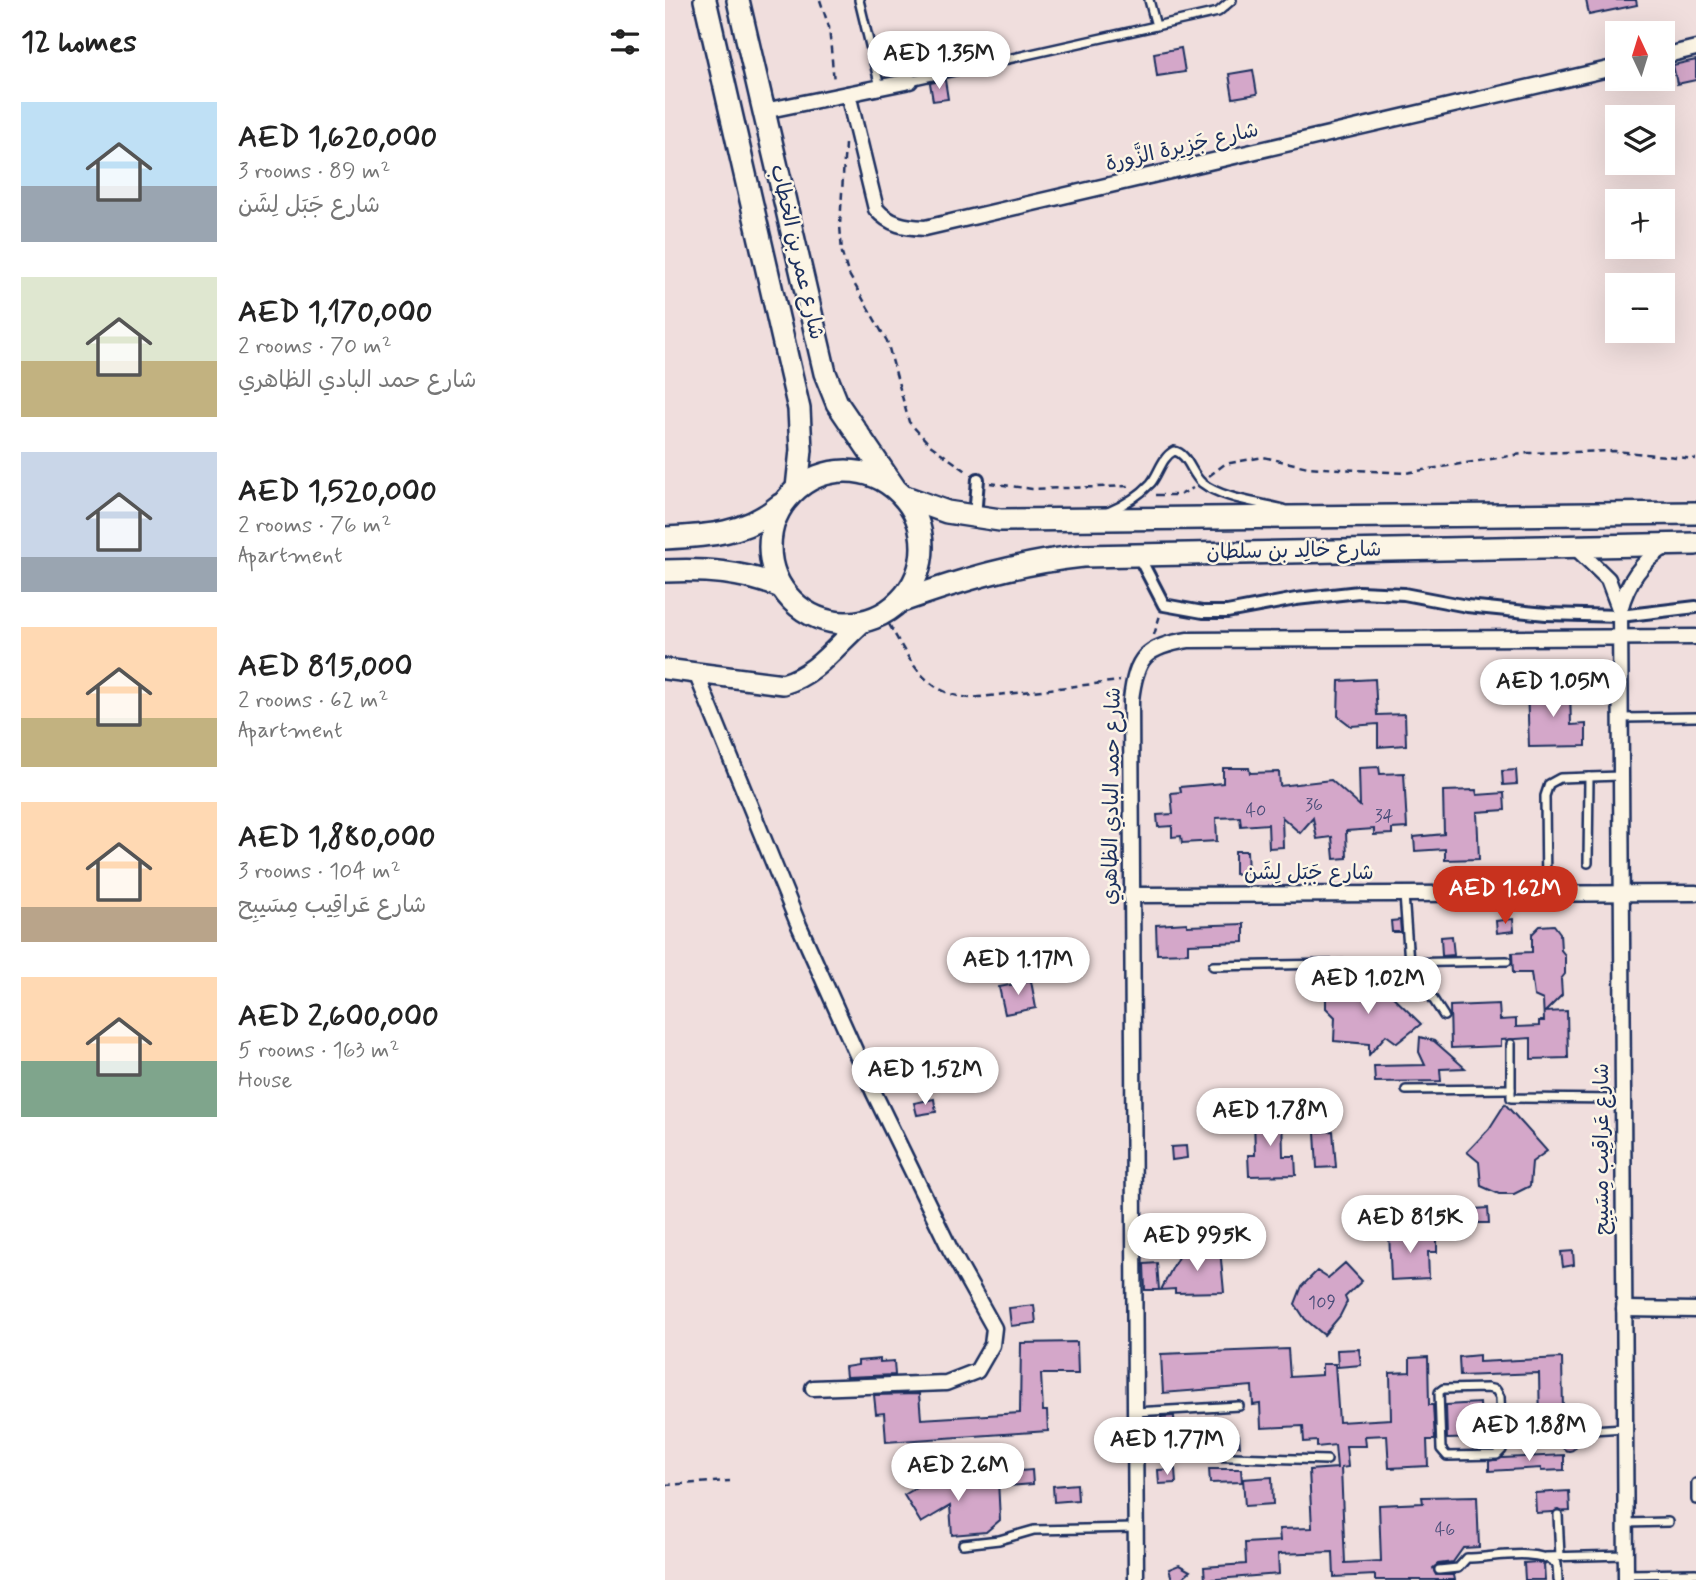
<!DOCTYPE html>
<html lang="en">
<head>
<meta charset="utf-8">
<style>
	:root { --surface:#fff; --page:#f2f2f2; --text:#222; --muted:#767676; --accent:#c8321e }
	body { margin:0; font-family:Mynerve,"Playpen Sans Arabic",sans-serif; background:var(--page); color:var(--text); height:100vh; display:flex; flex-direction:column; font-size:26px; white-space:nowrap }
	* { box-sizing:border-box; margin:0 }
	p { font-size:23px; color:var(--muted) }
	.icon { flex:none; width:38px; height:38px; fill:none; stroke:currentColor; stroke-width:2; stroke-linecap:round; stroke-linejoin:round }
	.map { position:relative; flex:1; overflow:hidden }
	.panel { display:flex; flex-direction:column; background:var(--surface); width:665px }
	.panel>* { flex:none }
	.needle { width:46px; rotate:356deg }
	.buttons { position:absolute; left:940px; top:21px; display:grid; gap:14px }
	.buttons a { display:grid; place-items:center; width:70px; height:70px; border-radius:0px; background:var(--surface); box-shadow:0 7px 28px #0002; font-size:35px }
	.price { position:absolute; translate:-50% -60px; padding:0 16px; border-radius:24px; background:#fff; color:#222; font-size:23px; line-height:46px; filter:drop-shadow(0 2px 4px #0008) }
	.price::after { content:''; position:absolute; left:50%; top:42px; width:21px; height:16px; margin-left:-10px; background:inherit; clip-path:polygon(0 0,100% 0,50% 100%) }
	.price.active { background:var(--accent); color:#fff }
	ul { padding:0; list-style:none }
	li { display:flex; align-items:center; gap:21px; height:175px; padding:0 21px }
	li span { display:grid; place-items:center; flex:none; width:196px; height:140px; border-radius:0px; color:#555 }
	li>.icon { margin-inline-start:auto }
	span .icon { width:84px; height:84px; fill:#fffc; stroke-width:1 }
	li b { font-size:30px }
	h2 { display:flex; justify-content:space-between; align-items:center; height:84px; padding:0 21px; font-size:30px }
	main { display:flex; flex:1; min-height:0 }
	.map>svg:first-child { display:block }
	.building { fill:#d4a7c9; stroke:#1b2f5e; stroke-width:2 }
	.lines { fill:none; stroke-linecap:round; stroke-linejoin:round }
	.service-casing { stroke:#1b2f5e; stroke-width:12 }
	.pedestrian-casing { stroke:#1b2f5e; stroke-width:16 }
	.minor-casing { stroke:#1b2f5e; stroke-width:19 }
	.secondary-casing { stroke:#1b2f5e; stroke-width:24 }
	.primary-casing { stroke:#1b2f5e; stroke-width:26 }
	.path { stroke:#1b2f5e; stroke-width:2.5; stroke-dasharray:7 5; stroke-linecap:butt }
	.service { stroke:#fcf5e5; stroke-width:7 }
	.pedestrian { stroke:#fcf5e5; stroke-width:10 }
	.minor { stroke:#fcf5e5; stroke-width:14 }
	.secondary { stroke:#fcf5e5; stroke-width:19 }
	.primary { stroke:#fcf5e5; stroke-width:21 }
	.labels { text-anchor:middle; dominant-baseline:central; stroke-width:5; stroke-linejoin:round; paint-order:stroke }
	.number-label { font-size:18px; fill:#494d79 }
	.street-label { font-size:21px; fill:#1b2f5e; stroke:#fcf5e5 }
</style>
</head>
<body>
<main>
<section class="panel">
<h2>12 homes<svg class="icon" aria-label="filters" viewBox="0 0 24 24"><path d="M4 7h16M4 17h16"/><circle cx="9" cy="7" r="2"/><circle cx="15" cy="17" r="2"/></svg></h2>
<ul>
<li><span style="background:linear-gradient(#bfe0f5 60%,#9aa5b1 0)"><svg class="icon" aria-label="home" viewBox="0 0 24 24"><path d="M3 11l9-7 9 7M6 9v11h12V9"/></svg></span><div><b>AED 1,620,000</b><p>3 rooms · 89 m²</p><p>شارع جَبَل لِشَن</p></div></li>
<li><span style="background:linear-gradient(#dfe7d0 60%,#c2b280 0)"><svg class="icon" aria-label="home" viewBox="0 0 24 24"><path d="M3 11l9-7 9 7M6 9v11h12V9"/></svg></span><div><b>AED 1,170,000</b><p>2 rooms · 70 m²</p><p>شارع حمد البادي الظاهري</p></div></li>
<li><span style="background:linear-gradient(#c9d6e8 75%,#9aa5b1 0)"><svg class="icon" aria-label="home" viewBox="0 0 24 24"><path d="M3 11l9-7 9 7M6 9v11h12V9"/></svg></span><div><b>AED 1,520,000</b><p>2 rooms · 76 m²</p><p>Apartment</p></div></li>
<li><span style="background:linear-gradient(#ffd9b3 65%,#c2b280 0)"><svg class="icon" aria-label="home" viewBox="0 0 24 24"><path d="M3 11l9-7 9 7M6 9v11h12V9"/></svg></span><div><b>AED 815,000</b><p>2 rooms · 62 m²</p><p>Apartment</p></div></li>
<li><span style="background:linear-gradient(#ffd9b3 75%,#b9a48a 0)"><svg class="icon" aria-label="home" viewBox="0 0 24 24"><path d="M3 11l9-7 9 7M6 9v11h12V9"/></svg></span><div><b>AED 1,880,000</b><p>3 rooms · 104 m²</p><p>شارع عَراقِيب مِسَيبِح</p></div></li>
<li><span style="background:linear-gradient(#ffd9b3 60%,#7fa58c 0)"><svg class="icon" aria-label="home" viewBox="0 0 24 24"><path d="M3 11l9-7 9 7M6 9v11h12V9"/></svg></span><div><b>AED 2,600,000</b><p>5 rooms · 163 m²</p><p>House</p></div></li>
</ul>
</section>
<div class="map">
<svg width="1031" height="1580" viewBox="0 0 1031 1580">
	<rect width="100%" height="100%" fill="#f0dedd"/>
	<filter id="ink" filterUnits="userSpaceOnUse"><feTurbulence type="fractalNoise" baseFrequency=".0143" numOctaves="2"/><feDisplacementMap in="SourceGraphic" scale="14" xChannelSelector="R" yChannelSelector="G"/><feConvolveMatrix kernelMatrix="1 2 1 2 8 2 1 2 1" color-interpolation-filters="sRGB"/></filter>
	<g filter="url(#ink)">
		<g class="building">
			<polygon points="921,0 971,0 972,5 924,15"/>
			<polygon points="516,48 520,72 492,76 489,53"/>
			<polygon points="1031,60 1031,80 1012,84 1008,65"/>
			<polygon points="588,70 592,94 568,98 564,74"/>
			<polygon points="280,80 283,99 268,101 265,83"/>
			<polygon points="710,679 712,715 740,714 741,745 713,747 713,724 686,726 673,716 674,681"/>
			<polygon points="862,687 905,689 906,725 921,724 921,746 864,747"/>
			<polygon points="714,767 715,774 739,773 742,828 727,829 727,834 709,835 709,829 681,831 682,858 669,859 667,837 652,839 648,818 635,833 617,817 618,847 604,848 603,824 576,826 575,817 551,818 552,841 517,843 516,836 507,837 507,826 493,827 492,815 508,814 506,793 516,792 515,787 558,783 558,768 584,768 585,773 614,772 615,786 666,780 695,806 694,768"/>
			<polygon points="851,770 852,784 838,785 837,771"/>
			<polygon points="811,790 812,795 839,793 840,810 812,812 814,859 780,860 780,849 750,851 749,837 779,834 778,791"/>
			<polygon points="570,851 582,851 583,873 570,874"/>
			<polygon points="848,919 849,931 832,933 831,921"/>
			<polygon points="735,920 736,932 727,932 726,921"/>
			<polygon points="522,923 522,926 579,924 579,942 523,944 523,953 492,954 491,925"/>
			<polygon points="889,925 895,933 896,950 900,955 900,974 896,979 897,995 880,1012 902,1011 903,1058 866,1059 866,1038 836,1040 836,1046 786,1048 785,1006 834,1004 835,1020 851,1019 851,1027 874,1026 874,1021 879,1021 878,1000 869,996 866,973 848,973 847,953 867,952 867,934 875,926"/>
			<polygon points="787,936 789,955 777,956 776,937"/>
			<polygon points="366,981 371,1008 340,1014 334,987"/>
			<polygon points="677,983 687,990 709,991 715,984 756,1024 732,1043 721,1035 704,1055 704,1044 669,1041 670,1017 661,1008 661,992"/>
			<polygon points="755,1037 769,1041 800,1068 775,1069 776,1081 710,1082 709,1066 760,1065 754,1052"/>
			<polygon points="269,1099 271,1112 252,1115 249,1103"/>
			<polygon points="840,1104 882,1151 867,1162 865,1186 849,1194 834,1194 816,1186 814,1162 802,1152 824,1129"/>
			<polygon points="617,1113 618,1156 630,1156 631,1175 584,1176 583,1155 590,1155 589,1114"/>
			<polygon points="668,1131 671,1167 652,1168 650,1132"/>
			<polygon points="521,1146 522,1158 507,1160 506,1147"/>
			<polygon points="823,1208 824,1223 796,1223 795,1210"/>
			<polygon points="760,1231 761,1239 772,1238 772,1252 763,1252 764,1278 726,1280 724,1232"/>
			<polygon points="555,1249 559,1292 510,1293 510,1289 496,1290 516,1251"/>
			<polygon points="908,1251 909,1265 898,1267 896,1252"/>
			<polygon points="492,1263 494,1290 480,1290 479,1264"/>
			<polygon points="680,1263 697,1281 680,1297 682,1302 675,1316 659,1335 640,1319 630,1304 637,1286 652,1271 663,1278"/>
			<polygon points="369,1305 371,1323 346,1326 344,1308"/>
			<polygon points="412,1342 413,1374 376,1374 378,1411 382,1411 383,1431 221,1442 219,1413 211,1414 209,1395 254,1394 256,1419 355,1413 356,1343"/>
			<polygon points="623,1349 625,1377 657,1375 657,1364 670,1364 674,1422 726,1419 725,1373 745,1372 745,1358 763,1357 764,1405 768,1405 770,1440 762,1440 763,1466 724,1468 722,1435 700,1436 701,1446 681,1446 683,1467 676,1468 680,1563 716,1561 714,1505 758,1503 757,1497 812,1496 814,1547 798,1548 788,1562 773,1564 768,1568 771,1575 789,1575 790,1580 710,1580 710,1575 669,1577 668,1552 613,1554 614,1574 540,1580 539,1567 581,1564 580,1543 615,1541 614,1529 647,1528 644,1470 672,1468 670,1445 652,1447 652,1441 639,1442 638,1426 596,1428 595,1404 588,1405 587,1386 498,1393 496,1354"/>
			<polygon points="694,1349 696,1365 673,1367 672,1350"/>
			<polygon points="814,1355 814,1362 897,1358 898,1411 909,1410 910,1425 906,1428 895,1426 895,1435 881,1436 881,1429 875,1426 874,1373 795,1376 794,1357"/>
			<polygon points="215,1359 215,1362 229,1361 230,1375 181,1377 180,1367 193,1365 193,1361"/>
			<polygon points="815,1403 817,1438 782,1439 781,1405"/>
			<polygon points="509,1416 510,1432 516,1431 517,1439 574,1435 575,1446 498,1449 496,1417"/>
			<circle cx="904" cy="1443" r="8"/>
			<polygon points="899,1455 899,1470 876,1471 876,1468 824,1471 824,1461 837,1458"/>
			<polygon points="510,1469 511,1483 494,1484 493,1470"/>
			<polygon points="544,1469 576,1469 577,1482 545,1483"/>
			<polygon points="367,1470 368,1484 343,1486 342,1472"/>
			<polygon points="276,1475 277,1484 333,1480 335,1520 321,1532 287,1535 285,1506 256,1523 239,1495 258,1484 257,1477"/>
			<polygon points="607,1477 608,1504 580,1506 578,1479"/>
			<polygon points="412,1484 413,1500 389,1502 388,1486"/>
			<polygon points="904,1491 905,1511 871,1513 870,1493"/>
			<polygon points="872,1562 879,1564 880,1580 860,1580 859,1563"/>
			<polygon points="514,1565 525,1571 516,1579 507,1579 504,1569"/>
		</g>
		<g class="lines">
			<defs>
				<g id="service">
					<polyline points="194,0 215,87"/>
					<polyline points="484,0 491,26"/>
					<polyline points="245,81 553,12 567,0"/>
					<path d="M443,512c16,-7 31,-16 43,-29 8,-10 11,-26 23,-32 14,2 17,23 28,32 21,16 56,19 81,26"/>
					<polyline points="956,718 1031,717"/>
					<polyline points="923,863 924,777"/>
					<polyline points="881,893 880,796 884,784 895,778 955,776"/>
					<polyline points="739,895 744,962 779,1016"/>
					<polyline points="548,966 842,961"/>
					<polyline points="846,1044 846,1098 957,1099"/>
					<polyline points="741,1090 846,1089"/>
					<polygon points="822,1388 831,1390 835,1397 837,1450 832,1455 782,1456 776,1449 774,1392 778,1389"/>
					<polyline points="470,1412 574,1406"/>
					<polyline points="899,1431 900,1431"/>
					<polyline points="911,1431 959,1428"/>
					<polyline points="837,1434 876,1432"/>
					<polyline points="470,1454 662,1460"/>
					<polyline points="1031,1483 1031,1500"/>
					<polyline points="893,1515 895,1556"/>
					<polyline points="961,1523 1003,1522"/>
					<polyline points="298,1544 334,1540 369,1530 470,1528"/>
					<polyline points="881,1557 960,1555"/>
					<path d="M774,1570l19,-2 9,-10c24,0 70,-11 90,6l1,16"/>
					<polyline points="961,1574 1031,1573"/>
				</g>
				<g id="pedestrian">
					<polyline points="310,517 313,479"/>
					<polyline points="472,553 499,605 538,612 562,612 631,599 694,592 739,594 802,606 881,614 955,616 1031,607"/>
				</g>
				<g id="minor">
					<polyline points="998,56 1031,48"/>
					<path d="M183,94l28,115c14,16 29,18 49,19l692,-161"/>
					<polyline points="99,111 245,81"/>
					<polyline points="909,546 943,579 955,611 961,1580"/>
					<path d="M955,610c7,-28 22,-49 46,-64"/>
					<polyline points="31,673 132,921 209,1093 285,1249 329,1328 327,1345 312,1371 281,1383 148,1388"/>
					<polyline points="466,895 1031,893"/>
					<polyline points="959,1309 1031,1310"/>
					<path d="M471,1580l-5,-880c5,-43 14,-53 57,-60l508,-3"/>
				</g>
				<path id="secondary" d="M0,669l118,15c35,-10 54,-40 81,-63"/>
				<g id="primary">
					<polyline points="40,0 134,409 136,450 132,488"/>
					<polyline points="73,0 160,373 172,403 229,487"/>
					<circle cx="181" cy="547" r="76"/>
					<polyline points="240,497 282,512 335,520 1031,513"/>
					<path d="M0,538c42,-2 82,-4 115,-33"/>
					<path d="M0,571c42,-2 77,1 116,16"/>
					<path d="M234,602c63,-22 118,-39 184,-46l613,-12"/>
				</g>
			</defs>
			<use href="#service" class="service-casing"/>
			<use href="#pedestrian" class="pedestrian-casing"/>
			<use href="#minor" class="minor-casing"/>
			<use href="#secondary" class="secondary-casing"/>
			<use href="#primary" class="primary-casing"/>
			<g class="path">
				<polyline points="155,0 164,27 169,82"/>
				<polyline points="180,144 175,225 177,253 183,273 222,341 244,422 265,445 304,473"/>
				<polyline points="544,476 560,464 598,457 643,467 740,473 863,453 950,451 1031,459"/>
				<polyline points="325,483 367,489 465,486"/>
				<polyline points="491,495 515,495 528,488"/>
				<path d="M218,614c24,39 37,80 88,84l149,-17"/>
				<polyline points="489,635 495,615"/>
				<polyline points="0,1485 65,1481"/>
			</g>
			<use href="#service" class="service"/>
			<use href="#pedestrian" class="pedestrian"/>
			<use href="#minor" class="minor"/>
			<use href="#secondary" class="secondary"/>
			<use href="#primary" class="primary"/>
		</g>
	</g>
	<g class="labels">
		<g class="number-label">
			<text x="649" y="805">36</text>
			<text x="591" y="811">40</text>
			<text x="719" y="816">34</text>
			<text x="657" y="1303">109</text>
			<text x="780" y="1530">46</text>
		</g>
		<g class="street-label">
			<text transform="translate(517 147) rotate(-13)">شارع جَزِيرة الزَّورة</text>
			<text transform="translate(132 252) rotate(77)">شارع عمر بن الخطاب</text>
			<text transform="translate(629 551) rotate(-1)">شارع خالِد بن سلطان</text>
			<text transform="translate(447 796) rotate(-89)">شارع حمد البادي الظاهري</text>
			<text x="644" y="873">شارع جَبَل لِشَن</text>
			<text transform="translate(937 1149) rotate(-90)">شارع عَراقِيب مِسَيبِح</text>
		</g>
	</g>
</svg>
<div class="buttons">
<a><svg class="needle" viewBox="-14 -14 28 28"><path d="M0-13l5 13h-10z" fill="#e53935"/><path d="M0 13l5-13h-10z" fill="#767676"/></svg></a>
<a><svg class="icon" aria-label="layers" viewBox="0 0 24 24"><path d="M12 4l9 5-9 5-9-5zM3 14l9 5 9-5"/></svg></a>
<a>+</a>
<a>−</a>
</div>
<b class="price" style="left:274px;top:91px">AED 1.35M</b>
<b class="price" style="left:888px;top:719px">AED 1.05M</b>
<b class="price active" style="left:840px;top:926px">AED 1.62M</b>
<b class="price" style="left:353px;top:997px">AED 1.17M</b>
<b class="price" style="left:703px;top:1016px">AED 1.02M</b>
<b class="price" style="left:260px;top:1107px">AED 1.52M</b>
<b class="price" style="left:605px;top:1148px">AED 1.78M</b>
<b class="price" style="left:745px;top:1255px">AED 815K</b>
<b class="price" style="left:532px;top:1273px">AED 995K</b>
<b class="price" style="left:864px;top:1463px">AED 1.88M</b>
<b class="price" style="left:502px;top:1477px">AED 1.77M</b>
<b class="price" style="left:293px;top:1503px">AED 2.6M</b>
</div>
</main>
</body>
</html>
